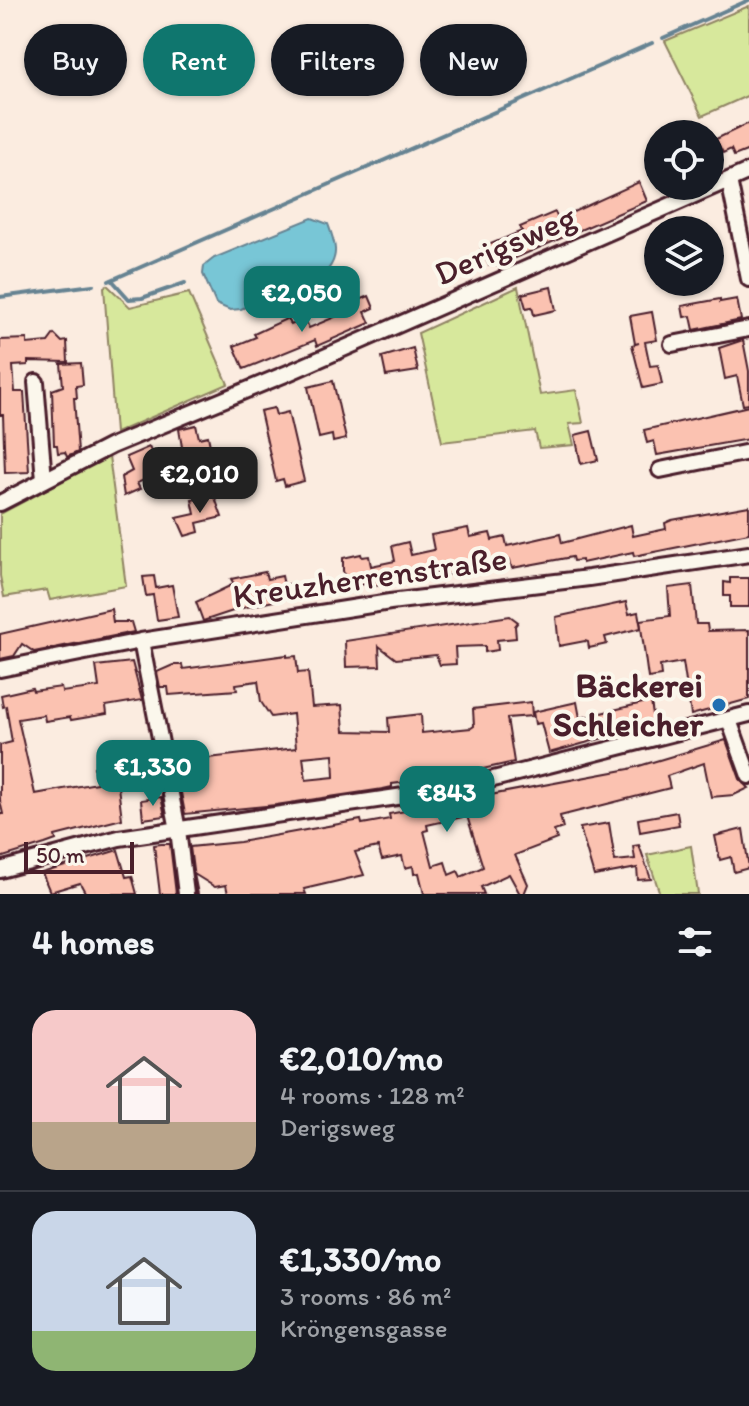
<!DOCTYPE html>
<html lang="en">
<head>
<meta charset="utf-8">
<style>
	:root { --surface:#171b24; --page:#242831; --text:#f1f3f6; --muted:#9ea1a6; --line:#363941; --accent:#0f766e }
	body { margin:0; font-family:Itim,sans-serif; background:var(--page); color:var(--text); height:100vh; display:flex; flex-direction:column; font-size:30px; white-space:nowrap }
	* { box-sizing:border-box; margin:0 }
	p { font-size:26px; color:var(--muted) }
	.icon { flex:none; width:44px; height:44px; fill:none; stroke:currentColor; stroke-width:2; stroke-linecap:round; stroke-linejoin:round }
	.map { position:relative; height:894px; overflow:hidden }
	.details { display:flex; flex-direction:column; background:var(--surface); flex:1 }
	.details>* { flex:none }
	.banner { position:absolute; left:24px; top:24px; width:702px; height:72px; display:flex; gap:16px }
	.buttons { position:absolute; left:644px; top:120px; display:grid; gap:16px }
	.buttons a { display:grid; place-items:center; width:80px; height:80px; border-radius:50%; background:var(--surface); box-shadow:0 2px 6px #0004; font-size:40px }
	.scale { position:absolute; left:24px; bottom:20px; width:110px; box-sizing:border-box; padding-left:8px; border:4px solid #4a1f2b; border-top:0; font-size:22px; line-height:28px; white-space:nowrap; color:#4a1f2b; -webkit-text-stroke:6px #fbf7ec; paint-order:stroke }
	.price { position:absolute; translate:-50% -68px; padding:0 18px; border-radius:16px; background:var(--accent); color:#fff; font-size:26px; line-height:52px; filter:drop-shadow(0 2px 4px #0008) }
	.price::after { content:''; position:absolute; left:50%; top:48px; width:24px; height:18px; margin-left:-12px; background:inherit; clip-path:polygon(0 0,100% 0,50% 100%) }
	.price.current { background:#222; color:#fff }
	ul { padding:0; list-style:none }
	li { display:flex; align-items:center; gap:24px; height:200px; padding:0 32px }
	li+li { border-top:2px solid var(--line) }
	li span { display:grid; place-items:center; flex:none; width:224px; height:160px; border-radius:24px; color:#555 }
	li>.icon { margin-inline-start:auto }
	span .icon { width:96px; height:96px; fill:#fffc; stroke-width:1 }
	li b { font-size:34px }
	h2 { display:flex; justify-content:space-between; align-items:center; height:96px; padding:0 32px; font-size:34px }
	.tag { padding:0 28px; border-radius:36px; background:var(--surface); box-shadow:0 2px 6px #0004; font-size:28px; line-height:72px }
	.tag.current { background:var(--accent); color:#fff }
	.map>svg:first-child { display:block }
	.green { fill:#d7e89c; stroke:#908464; stroke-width:2 }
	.water { fill:#78c6d6; stroke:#668392; stroke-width:2 }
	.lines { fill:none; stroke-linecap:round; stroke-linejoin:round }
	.stream { stroke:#668392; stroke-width:4 }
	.building { fill:#fbc2b1; stroke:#4a1f2b; stroke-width:2; fill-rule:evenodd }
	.street-casing { stroke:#4a1f2b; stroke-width:20 }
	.street { stroke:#fbf7ec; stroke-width:14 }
	.poi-dot { fill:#1f6fb2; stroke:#fbf7ec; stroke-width:3 }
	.labels { text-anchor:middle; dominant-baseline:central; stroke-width:8; stroke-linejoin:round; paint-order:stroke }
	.street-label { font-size:34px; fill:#4a1f2b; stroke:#fbf7ec }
	.poi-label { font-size:34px; font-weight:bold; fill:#4a1f2b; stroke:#fbf7ec; text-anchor:end }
</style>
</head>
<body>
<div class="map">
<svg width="749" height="894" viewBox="0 0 749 894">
	<rect width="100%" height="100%" fill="#fbece0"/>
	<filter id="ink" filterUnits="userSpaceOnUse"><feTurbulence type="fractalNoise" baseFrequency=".0125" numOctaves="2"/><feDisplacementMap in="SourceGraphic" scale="16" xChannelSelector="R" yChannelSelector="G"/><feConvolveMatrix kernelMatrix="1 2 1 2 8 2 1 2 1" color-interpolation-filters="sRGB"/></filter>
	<g filter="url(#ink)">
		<g class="green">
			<polygon points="749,6 749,95 702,116 665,41"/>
			<polygon points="107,285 130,307 189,293 228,384 115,433 104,287"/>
			<polygon points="518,287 540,395 576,390 583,423 569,424 574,445 539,448 535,431 442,442 418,333"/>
			<polygon points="109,456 126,586 50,600 47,590 4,597 0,576 0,514"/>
			<polygon points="691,846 698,894 660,894 647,855"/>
		</g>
		<path class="water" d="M312,218l16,6c7,19 12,31 -1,47l-86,38 -11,1 -14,-6 -13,-30 1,-8 10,-8z"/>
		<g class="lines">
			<g class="stream">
				<polyline points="663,38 749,0"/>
				<polyline points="112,280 129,299 142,298 185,283"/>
				<polyline points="109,281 652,43"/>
				<polyline points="0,297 93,285"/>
			</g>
		</g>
		<g class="building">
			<polygon points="749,123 749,150 734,156 731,149 723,153 716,139"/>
			<polygon points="639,182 647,201 497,266 495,262 489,265 481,248 522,231 520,227 555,212 558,219"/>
			<polygon points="551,287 556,310 534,315 532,307 526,308 522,294"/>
			<polygon points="369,296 374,308 365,312 370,323 317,346 315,340 244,369 234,346 256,337 254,334 288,318 291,325 305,319 309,328 335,317 333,311"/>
			<polygon points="720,299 720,302 737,299 741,320 694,330 691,316 684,317 682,306"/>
			<polygon points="652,312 657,340 645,342 650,366 658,365 662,384 643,388 632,345 639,343 635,344 630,316"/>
			<polygon points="54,334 62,342 67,341 68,362 28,361 28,365 13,366 15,392 24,392 29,472 5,473 3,415 0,415 0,340 27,339 27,344 48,342"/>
			<polygon points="743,340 749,371 749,404 743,405 737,376 725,379 719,348"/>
			<polygon points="413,348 418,371 386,376 382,357"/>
			<polygon points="81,363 83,385 76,386 77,398 74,398 78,452 67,457 65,452 58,453 57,445 54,445 52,390 63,386 61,364"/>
			<polygon points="333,381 346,439 333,442 332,435 319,438 308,387"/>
			<polygon points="749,406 749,439 657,455 654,441 647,443 644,430"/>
			<polygon points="274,408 276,415 288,412 304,481 285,486 283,479 276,481 260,411"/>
			<polygon points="196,425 199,438 208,436 215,470 187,477 179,429"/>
			<polygon points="591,431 598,460 581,464 575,435"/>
			<polygon points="149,447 161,473 137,483 140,489 124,496 121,477 132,471 126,457"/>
			<polygon points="214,495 222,517 197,523 199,532 185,536 177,518 195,514 192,500"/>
			<polygon points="749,506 749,533 634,556 633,552 582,563 582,560 573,561 572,557 512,568 510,560 437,577 436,573 375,586 374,582 349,587 343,571 343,558 361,554 362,557 369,556 371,566 395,561 392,546 408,542 411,555 434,550 431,535 468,528 470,537 490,533 492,540 505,537 507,546 560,534 562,543 631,525 633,536 666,529 665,523 672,520"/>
			<polygon points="265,572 267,579 282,576 284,585 294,583 297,596 242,608 203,621 196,602 234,584 231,579"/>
			<polygon points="154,576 156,588 172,585 178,617 157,620 153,595 146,596 143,577"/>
			<polygon points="730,578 749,578 749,607 730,607 730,596 724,596 724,582 730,583"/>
			<polygon points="692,585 696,624 707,624 708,631 749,630 749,699 691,715 683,662 660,666 661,676 648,678 640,620 670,616 668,588"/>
			<polygon points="626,602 629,614 638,612 641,628 605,637 607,644 589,648 588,642 585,641 559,646 556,617"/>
			<polygon points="111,609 113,622 131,622 134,632 34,652 22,644 14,656 0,659 0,634"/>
			<polygon points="510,616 518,622 515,626 516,638 497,640 498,650 485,652 485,646 455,647 456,664 440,665 436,655 396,659 379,646 380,666 346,667 345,641"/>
			<path d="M287,655v2l9,-1 2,17 10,-1 4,35 30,-2 2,26 45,1 -1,-14 33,-4 1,19 49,-5 3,-2 -1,-17 58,-7 1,14 -25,2 7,44 -67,15 -55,7v3l-9,2 -107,16 -91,9 -11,-59 21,-2 5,6 96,-11 -3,-34 -22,3 -10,-15 -3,-21 -22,3 1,6 -68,5 -1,-8h-8l-3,-15 16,-7h9l1,4zM333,754l1,23 -28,3 -3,-23z"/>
			<polygon points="132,662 142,700 106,706 107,714 71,720 70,717 45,721 44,715 18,719 35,794 97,783 94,767 107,764 108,771 116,770 122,819 55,836 56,840 45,844 0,858 0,814 3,814 0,801 0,745 12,742 6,706 3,707 1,695 32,688 33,691 61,687 62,692 99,687 96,666"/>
			<polygon points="651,701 654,724 549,753 541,723 535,724 533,712 577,702 580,718"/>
			<path d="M726,740l14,39 9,9 -15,7 -23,2 -7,-34 -37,13 3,12 -110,28 3,12 -9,3 3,8 -42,16 13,29 -4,10h-4l-11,-20 -28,13 3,7h-60l-5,-21 -5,1 -1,-8 -8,2 -3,-12 -20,4 -4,-13 -23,5 9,23 -60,14 2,5h-78l-2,-9 -11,2 -21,-13 4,20h-2l-6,-47 50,-5 121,-22 1,4 28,-5 -1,-5 240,-45zM467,816l16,51 -22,10 -3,-6 -9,4 -4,-13 -12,4 -9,-35 4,-1 -1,-5z"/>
			<polygon points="161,797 165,816 143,819 141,800"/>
			<polygon points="677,812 679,825 640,832 638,819"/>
			<polygon points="609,823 615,861 635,859 633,846 639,845 651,879 638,880 637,868 594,876 580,828"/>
			<polygon points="743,829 749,868 734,872 731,857 720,860 715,836"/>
			<polygon points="161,844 170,844 176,894 160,894 154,845"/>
			<polygon points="118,850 126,877 132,876 137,894 86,894 80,883 50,892 42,873"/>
		</g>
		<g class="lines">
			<defs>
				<g id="street">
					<polyline points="729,180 749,279"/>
					<polyline points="672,344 749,329"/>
					<polyline points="36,382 44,480"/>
					<polyline points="660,470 749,452"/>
					<polyline points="0,503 111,446 288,373 749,171"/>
					<polyline points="141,641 178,830 186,894"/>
					<polyline points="0,669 141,641 390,602 589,578 749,554"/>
					<polyline points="729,720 749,776"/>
					<polyline points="0,870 119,838 458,788 749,714"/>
				</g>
			</defs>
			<use href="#street" class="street-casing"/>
			<use href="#street" class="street"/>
		</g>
	</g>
	<circle class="poi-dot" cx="719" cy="705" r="8"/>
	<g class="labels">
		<g class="street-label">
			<text transform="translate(505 245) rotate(-24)">Derigsweg</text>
			<text transform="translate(370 577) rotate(-8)">Kreuzherrenstraße</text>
		</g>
		<g class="poi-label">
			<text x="703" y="685">Bäckerei<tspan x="703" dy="39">Schleicher</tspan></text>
		</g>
	</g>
</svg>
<div class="buttons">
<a><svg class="icon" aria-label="locate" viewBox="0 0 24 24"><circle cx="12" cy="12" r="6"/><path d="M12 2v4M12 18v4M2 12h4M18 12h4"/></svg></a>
<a><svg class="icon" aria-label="layers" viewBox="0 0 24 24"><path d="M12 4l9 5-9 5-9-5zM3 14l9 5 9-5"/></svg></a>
</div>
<div class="scale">50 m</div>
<b class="price" style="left:302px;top:334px">€2,050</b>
<b class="price current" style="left:200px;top:515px">€2,010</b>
<b class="price" style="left:153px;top:808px">€1,330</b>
<b class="price" style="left:447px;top:834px">€843</b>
<div class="banner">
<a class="tag">Buy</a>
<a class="tag current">Rent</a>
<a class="tag">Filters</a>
<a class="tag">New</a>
</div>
</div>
<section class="details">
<h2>4 homes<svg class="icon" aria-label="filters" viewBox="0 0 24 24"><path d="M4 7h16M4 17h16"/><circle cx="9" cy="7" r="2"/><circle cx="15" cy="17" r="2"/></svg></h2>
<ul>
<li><span style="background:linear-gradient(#f6c9c9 70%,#b9a48a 0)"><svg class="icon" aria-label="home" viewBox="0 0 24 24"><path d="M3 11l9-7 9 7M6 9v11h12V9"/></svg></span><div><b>€2,010/mo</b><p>4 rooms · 128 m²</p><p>Derigsweg</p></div></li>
<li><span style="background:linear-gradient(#c9d6e8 75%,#8fb573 0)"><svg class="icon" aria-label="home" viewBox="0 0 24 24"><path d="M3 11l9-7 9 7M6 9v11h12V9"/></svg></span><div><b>€1,330/mo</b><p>3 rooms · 86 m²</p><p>Kröngensgasse</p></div></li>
</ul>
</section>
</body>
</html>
